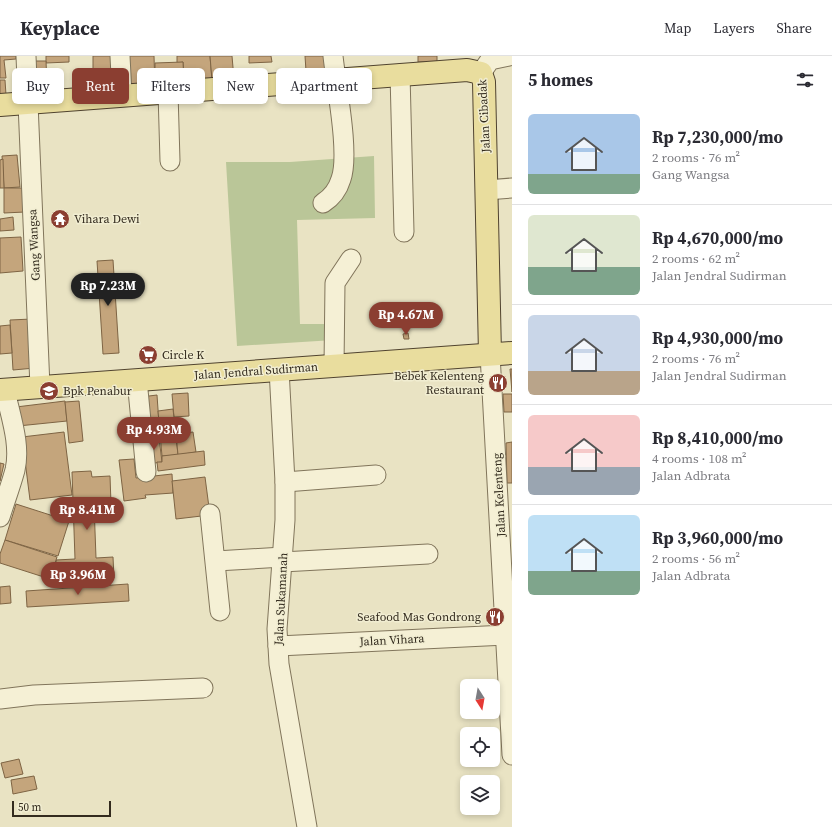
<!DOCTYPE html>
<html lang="en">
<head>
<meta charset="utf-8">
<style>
	:root { --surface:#fff; --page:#f7f7f7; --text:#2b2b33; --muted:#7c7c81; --line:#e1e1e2; --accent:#8b3e31 }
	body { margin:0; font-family:"Source Serif 4",serif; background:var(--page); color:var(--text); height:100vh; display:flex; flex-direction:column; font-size:15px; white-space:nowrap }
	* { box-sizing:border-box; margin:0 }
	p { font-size:13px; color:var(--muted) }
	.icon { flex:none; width:22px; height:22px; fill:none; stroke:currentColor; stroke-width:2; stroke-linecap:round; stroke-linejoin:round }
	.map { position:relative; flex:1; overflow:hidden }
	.side { display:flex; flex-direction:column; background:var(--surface); width:320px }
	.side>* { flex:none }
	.banner { position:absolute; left:12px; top:12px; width:380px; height:36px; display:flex; gap:8px }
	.needle { width:26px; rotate:169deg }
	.buttons { position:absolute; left:460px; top:623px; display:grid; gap:8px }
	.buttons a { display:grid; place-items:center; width:40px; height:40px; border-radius:6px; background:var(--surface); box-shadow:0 2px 6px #0003; font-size:20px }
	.scale { position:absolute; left:12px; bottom:10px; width:99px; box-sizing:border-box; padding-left:4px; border:2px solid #332b1e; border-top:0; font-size:11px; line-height:14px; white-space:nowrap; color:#332b1e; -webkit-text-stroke:3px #f1edd1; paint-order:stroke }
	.price { position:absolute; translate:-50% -34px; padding:0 9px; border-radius:14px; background:var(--accent); color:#fff; font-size:13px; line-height:26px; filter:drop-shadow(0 1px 2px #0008) }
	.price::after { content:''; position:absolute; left:50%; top:24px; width:12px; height:9px; margin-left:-6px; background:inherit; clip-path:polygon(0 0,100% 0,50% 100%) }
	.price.selected { background:#222; color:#fff }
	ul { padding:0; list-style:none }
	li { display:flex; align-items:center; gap:12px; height:100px; padding:0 16px }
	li+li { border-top:1px solid var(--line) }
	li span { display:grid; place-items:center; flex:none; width:112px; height:80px; border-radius:6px; color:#555 }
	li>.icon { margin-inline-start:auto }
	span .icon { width:48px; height:48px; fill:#fffc; stroke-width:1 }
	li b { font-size:17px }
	h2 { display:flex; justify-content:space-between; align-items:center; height:48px; padding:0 16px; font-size:17px }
	.pill { padding:0 14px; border-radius:6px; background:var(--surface); box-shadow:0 2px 6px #0003; font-size:14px; line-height:36px }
	.pill.selected { background:var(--accent); color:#fff }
	header { display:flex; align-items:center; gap:24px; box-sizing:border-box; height:56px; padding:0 20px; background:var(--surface); border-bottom:1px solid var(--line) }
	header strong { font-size:19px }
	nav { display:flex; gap:22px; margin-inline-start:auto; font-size:14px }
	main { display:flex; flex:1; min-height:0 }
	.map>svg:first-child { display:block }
	.green { fill:#bac698 }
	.building { fill:#c4a57c; stroke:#7e6444 }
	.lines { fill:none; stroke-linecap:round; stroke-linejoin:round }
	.minor-casing { stroke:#81755b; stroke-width:21 }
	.major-casing { stroke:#50432f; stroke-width:24 }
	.minor { stroke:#f5f0d5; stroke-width:19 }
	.major { stroke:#e9dd9e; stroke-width:22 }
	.labels { text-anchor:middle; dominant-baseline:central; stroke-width:3; stroke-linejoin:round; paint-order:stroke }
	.street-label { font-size:12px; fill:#332b1e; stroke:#f1edd1 }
	.poi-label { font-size:12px; fill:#332b1e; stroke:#f1edd1; text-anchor:start }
</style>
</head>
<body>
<header>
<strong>Keyplace</strong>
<nav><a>Map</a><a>Layers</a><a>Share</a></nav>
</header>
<main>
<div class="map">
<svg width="512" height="771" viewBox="0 0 512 771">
	<rect width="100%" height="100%" fill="#e9e3c3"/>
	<polygon class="green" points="374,100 375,162 297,164 300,268 334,268 334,284 237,290 226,106 290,106"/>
	<g class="building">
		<polygon points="0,0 16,0 16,3 4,4 6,22 0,22"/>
		<polygon points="46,0 69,0 69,6 46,7"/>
		<rect x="93" y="0" width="25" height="13"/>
		<polygon points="124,0 154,0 155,32 125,33"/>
		<polygon points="177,0 210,0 212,24 184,26 183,6 177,7"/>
		<polygon points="210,0 232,0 234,23 212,24"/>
		<polygon points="249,0 271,0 272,6 249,7"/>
		<polygon points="305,0 326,0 326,14 306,15"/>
		<rect x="418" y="0" width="19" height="6"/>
		<polygon points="33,5 46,5 47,29 34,30"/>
		<polygon points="183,6 184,26 155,32 155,7"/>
		<polygon points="93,13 118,13 118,30 93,31"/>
		<polygon points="0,24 5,24 6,39 0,40"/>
		<polygon points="17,99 20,131 4,132 2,100"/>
		<polygon points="3,103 4,132 0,132 0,104"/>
		<polygon points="4,132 25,132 25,156 4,157"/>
		<polygon points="13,161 14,174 0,175 0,163"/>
		<polygon points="21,181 23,215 0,217 0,182"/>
		<polygon points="113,204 119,297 103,298 97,205"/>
		<polygon points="32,263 35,312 13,314 10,264"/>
		<polygon points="10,269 12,297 0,298 0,270"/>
		<polygon points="408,277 409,283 404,283 403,278"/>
		<polygon points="510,313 512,313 512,336"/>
		<polygon points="188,337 189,360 174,361 172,338"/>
		<polygon points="503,338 512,338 512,356 504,356"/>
		<polygon points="157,339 160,382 145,384 141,341"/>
		<polygon points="65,345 67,365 18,370 16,351"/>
		<polygon points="79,345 83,385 69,387 65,346"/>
		<polygon points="173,353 178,399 162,400 158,355"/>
		<polygon points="64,376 72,439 30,444 22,381"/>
		<polygon points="193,376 196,396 178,399 176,378"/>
		<polygon points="159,382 162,406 148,408 145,384"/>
		<polygon points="512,386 512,427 507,427 506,387"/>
		<polygon points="204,395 205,409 158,415 157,406 162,406 162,400"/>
		<polygon points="134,403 136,422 172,418 173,437 145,439 146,442 124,445 119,404"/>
		<polygon points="0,407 4,408 0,425"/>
		<polygon points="91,415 92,421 110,420 111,448 94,448 96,502 113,501 114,522 56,525 56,504 75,503 72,416"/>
		<polygon points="205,421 210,459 176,463 172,425"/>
		<polygon points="16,448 69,465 58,500 5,484"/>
		<polygon points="5,484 57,501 50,523 0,507 0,498"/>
		<polygon points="128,528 129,545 27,551 26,535"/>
		<polygon points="10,530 11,547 0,548 0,531"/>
		<polygon points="19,703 23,718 5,722 1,707"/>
		<polygon points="34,720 37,733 13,738 11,724"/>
	</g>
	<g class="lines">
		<defs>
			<g id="minor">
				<polyline points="26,0 40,331"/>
				<polyline points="120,0 122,39"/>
				<polyline points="481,17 490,4 509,0"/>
				<polyline points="400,18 404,176"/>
				<polyline points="168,36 170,105"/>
				<polyline points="486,134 512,132"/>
				<path d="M323,147c8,-5 15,-14 18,-24 9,-25 -5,-94 -8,-123"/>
				<polyline points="490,298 512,699"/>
				<polyline points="334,310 335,227 351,203"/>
				<polyline points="279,313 285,426 285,464 277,573 279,608 307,771"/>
				<polyline points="137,324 146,416"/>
				<polyline points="285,426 376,419"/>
				<polyline points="210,458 220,555"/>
				<path d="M0,461c5,-16 11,-32 15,-47 6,-26 -5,-55 -10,-80"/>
				<polyline points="216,505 283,501"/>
				<polyline points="282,506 428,498"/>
				<polyline points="278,590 506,579"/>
				<polyline points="0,643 34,639 203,632"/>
			</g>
			<g id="major">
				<polyline points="0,49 467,14 481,17 484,26 490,298"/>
				<polyline points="0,334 512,297"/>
			</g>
		</defs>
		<use href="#minor" class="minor-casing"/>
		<use href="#major" class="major-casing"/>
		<use href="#minor" class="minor"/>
		<use href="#major" class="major"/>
	</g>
	<defs>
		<symbol id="temple-disc" viewBox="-11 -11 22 22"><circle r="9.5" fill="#8b3e31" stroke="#f1edd1"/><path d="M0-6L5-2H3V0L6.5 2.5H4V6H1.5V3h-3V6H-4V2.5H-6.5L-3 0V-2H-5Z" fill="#fff"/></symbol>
		<symbol id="supermarket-disc" viewBox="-11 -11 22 22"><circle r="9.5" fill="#8b3e31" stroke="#f1edd1"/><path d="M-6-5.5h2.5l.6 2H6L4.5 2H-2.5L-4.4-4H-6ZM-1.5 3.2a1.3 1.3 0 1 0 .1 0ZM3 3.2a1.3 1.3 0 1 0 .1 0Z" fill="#fff"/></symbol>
		<symbol id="restaurant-disc" viewBox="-11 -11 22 22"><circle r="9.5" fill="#8b3e31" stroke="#f1edd1"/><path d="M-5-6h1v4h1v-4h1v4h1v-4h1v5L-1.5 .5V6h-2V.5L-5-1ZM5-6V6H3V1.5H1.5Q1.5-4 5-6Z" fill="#fff"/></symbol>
		<symbol id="school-disc" viewBox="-11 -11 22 22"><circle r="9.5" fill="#8b3e31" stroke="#f1edd1"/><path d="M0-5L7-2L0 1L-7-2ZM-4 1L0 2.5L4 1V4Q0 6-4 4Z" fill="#fff"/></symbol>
	</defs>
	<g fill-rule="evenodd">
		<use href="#temple-disc" x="49" y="152" width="22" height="22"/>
		<use href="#supermarket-disc" x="137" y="288" width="22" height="22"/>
		<use href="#restaurant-disc" x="487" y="316" width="22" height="22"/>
		<use href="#school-disc" x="38" y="324" width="22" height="22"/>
		<use href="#restaurant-disc" x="484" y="550" width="22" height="22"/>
	</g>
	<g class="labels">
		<g class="street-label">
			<text transform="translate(484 60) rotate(-93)">Jalan Cibadak</text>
			<text transform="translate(34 189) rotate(-93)">Gang Wangsa</text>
			<text transform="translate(256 315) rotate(-4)">Jalan Jendral Sudirman</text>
			<text transform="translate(499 439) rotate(-93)">Jalan Kelenteng</text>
			<text transform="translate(281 543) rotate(-87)">Jalan Sukamanah</text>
			<text transform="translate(392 584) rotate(-3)">Jalan Vihara</text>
		</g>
		<g class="poi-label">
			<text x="74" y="163">Vihara Dewi</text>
			<text x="162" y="299">Circle K</text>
			<text x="484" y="320" text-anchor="end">Bebek Kelenteng<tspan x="484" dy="14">Restaurant</tspan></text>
			<text x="63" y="335">Bpk Penabur</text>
			<text x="481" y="561" text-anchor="end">Seafood Mas Gondrong</text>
		</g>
	</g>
</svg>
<div class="buttons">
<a><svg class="needle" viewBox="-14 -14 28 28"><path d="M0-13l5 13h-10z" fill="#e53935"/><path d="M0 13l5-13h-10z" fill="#7c7c81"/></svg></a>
<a><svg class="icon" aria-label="locate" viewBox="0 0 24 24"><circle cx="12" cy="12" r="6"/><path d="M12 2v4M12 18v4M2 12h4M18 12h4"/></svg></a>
<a><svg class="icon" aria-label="layers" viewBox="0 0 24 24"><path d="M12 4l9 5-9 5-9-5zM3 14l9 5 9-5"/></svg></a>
</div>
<div class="scale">50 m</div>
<b class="price selected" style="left:108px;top:251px">Rp 7.23M</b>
<b class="price" style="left:406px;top:280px">Rp 4.67M</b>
<b class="price" style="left:154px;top:395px">Rp 4.93M</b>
<b class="price" style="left:87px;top:475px">Rp 8.41M</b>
<b class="price" style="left:78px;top:540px">Rp 3.96M</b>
<div class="banner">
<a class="pill">Buy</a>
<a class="pill selected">Rent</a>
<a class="pill">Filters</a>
<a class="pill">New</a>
<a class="pill">Apartment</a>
</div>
</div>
<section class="side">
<h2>5 homes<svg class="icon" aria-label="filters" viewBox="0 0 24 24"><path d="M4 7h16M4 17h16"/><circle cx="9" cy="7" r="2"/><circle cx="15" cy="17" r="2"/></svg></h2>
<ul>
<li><span style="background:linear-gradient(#a9c7e8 75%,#7fa58c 0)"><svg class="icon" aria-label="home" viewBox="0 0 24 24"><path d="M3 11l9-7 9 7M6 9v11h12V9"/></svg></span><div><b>Rp 7,230,000/mo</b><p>2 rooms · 76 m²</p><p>Gang Wangsa</p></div></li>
<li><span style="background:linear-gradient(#dfe7d0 65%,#7fa58c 0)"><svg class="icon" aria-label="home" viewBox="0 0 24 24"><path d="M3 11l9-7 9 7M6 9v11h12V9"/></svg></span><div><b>Rp 4,670,000/mo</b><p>2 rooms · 62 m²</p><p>Jalan Jendral Sudirman</p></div></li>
<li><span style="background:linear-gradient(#c9d6e8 70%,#b9a48a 0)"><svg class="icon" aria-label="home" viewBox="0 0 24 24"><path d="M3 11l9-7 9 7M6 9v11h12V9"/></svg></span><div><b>Rp 4,930,000/mo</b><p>2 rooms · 76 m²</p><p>Jalan Jendral Sudirman</p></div></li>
<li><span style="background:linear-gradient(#f6c9c9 65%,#9aa5b1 0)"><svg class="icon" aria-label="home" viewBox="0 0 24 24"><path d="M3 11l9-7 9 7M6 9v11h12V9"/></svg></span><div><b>Rp 8,410,000/mo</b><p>4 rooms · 108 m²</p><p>Jalan Adbrata</p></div></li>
<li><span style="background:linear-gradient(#bfe0f5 70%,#7fa58c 0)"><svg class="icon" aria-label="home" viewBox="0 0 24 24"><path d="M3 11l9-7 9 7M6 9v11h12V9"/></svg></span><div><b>Rp 3,960,000/mo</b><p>2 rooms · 56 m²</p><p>Jalan Adbrata</p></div></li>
</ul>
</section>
</main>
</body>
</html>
